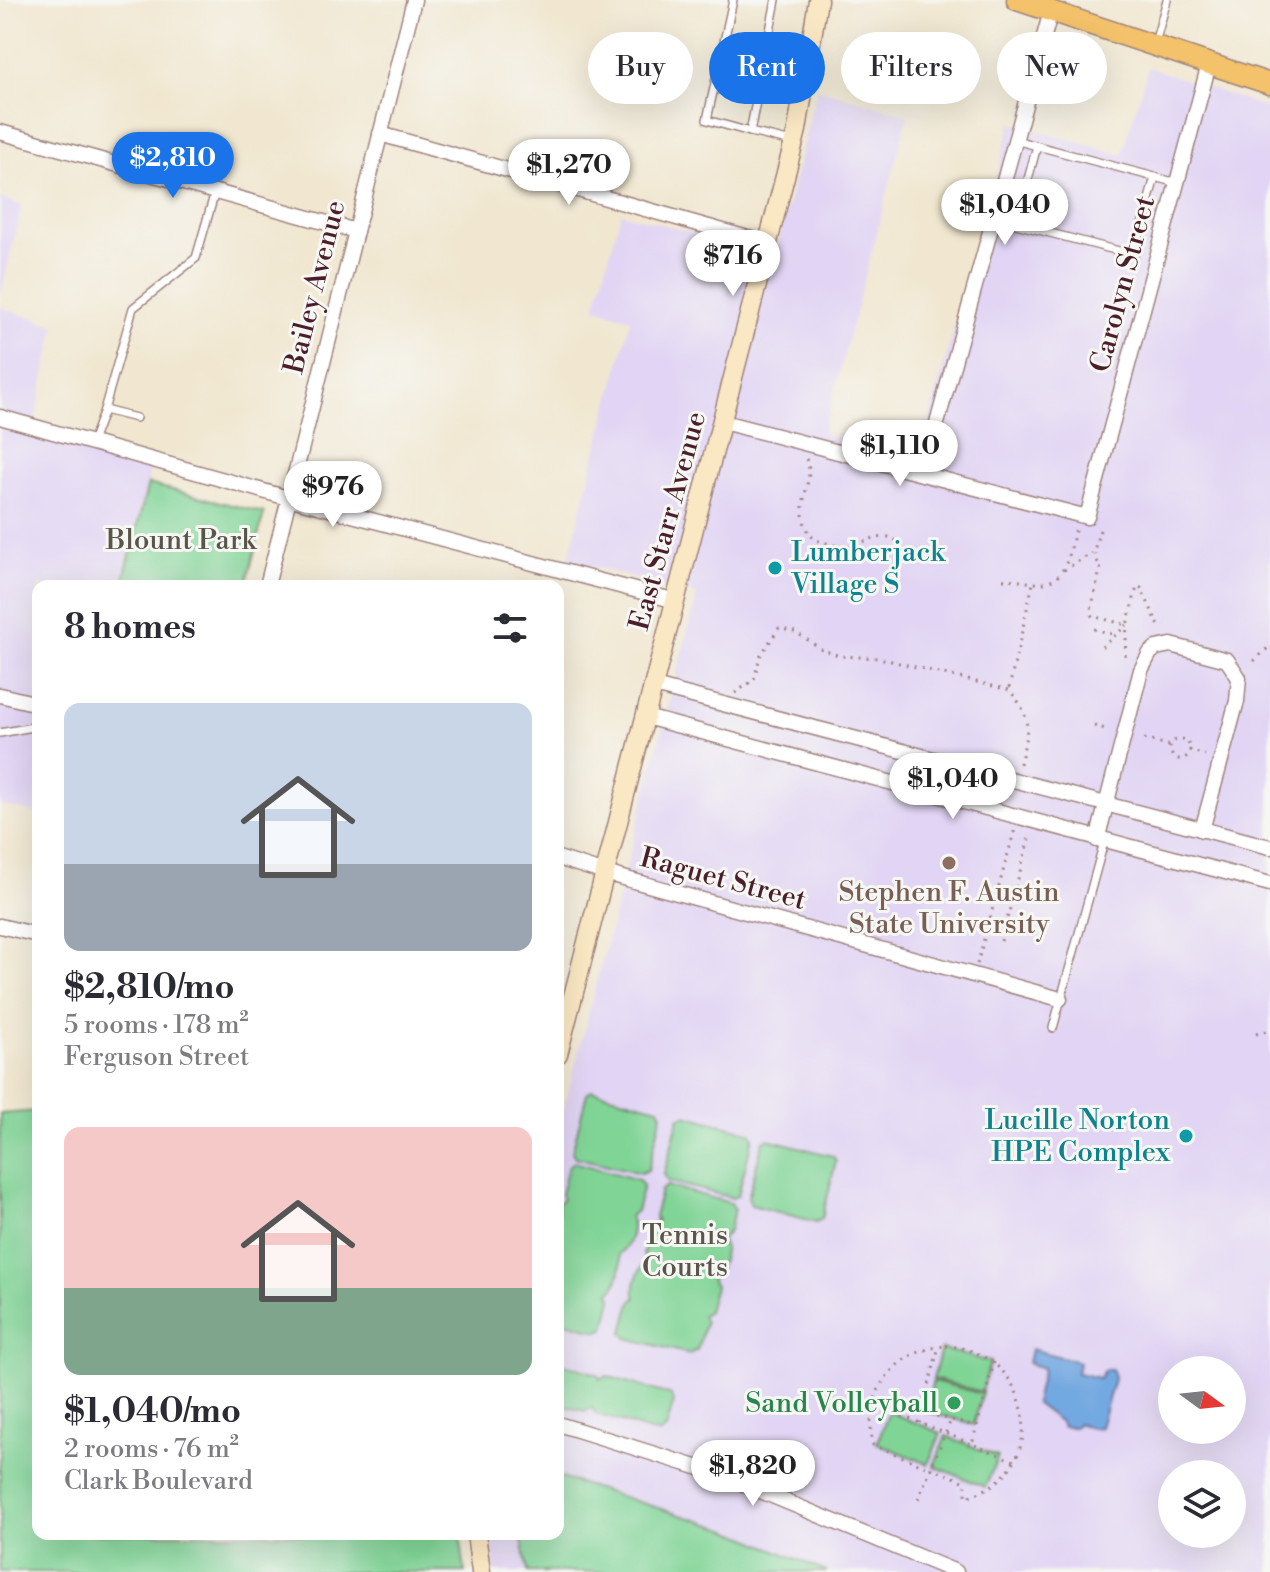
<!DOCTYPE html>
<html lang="en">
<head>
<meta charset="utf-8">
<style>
	:root { --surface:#fff; --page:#f2f2f3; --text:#2b2b33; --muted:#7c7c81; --accent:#1a73e8 }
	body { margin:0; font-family:"Libre Bodoni",serif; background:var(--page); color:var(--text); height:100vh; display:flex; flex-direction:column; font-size:30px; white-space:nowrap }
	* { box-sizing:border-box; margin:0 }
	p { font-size:26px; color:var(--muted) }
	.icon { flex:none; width:44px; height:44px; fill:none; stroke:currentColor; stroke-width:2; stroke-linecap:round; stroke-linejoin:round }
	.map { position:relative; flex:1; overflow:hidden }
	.panel { position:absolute; left:32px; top:580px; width:532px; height:960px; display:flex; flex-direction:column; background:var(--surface); border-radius:16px; box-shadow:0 8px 32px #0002 }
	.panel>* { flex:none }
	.banner { position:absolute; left:588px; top:32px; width:562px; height:72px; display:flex; gap:16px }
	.needle { width:52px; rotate:105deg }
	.controls { position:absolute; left:1158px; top:1356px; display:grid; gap:16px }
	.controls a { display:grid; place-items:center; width:88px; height:88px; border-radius:50%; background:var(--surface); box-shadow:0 8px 32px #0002; font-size:40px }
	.price { position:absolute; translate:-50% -68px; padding:0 18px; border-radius:28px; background:#fff; color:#222; font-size:26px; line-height:52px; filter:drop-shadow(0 2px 4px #0008) }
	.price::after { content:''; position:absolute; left:50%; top:48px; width:24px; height:18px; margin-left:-12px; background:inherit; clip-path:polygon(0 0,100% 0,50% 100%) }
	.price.active { background:var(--accent); color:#fff }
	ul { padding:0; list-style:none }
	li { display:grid; align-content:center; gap:16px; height:424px; padding:0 32px }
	li span { display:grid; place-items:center; height:248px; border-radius:16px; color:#555 }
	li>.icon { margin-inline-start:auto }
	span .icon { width:144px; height:144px; fill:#fffc; stroke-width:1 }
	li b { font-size:34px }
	h2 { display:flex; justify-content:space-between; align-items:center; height:96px; padding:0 32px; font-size:34px }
	.tag { padding:0 28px; border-radius:36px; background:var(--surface); box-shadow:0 8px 32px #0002; font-size:28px; line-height:72px }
	.tag.active { background:var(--accent); color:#fff }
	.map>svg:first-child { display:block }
	.built { fill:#e1d4f4; fill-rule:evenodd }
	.green { fill:#80d496; stroke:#657a60; stroke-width:2 }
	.water { fill:#73a9e1; stroke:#5e6486; stroke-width:2 }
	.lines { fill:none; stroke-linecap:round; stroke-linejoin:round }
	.service-casing { stroke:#9e837e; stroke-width:10 }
	.minor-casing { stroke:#9e837e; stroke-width:17 }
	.secondary-casing { stroke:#9e837e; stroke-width:21 }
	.primary-casing { stroke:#9e837e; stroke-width:23 }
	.path { stroke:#9e837e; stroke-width:3; stroke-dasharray:2 6; stroke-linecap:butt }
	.service { stroke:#fff; stroke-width:7 }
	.minor { stroke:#fff; stroke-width:14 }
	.secondary { stroke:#fae7c3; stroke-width:18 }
	.primary { stroke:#f3c26a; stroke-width:20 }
	.culture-dot { fill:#0f9aa8; stroke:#f6f6f2; stroke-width:3 }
	.education-dot { fill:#8d6e63; stroke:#f6f6f2; stroke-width:3 }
	.leisure-dot { fill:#2e9e5b; stroke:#f6f6f2; stroke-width:3 }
	.labels { text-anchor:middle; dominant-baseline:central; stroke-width:6; stroke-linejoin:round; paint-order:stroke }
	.street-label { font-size:28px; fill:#4a1f2b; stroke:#f6f6f2 }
	.park-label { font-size:28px; fill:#5a554b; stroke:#f6f6f2 }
	.culture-label { font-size:28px; fill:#0d838f; stroke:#f6f6f2; text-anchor:start }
	.education-label { font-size:28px; fill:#785e54; stroke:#f6f6f2 }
	.leisure-label { font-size:28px; fill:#27864d; stroke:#f6f6f2; text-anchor:end }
</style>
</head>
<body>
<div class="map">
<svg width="1270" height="1572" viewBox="0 0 1270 1572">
	<rect width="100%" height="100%" fill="#f6f6f2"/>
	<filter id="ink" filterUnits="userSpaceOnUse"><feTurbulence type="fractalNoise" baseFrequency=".0125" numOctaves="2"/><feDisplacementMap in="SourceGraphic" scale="16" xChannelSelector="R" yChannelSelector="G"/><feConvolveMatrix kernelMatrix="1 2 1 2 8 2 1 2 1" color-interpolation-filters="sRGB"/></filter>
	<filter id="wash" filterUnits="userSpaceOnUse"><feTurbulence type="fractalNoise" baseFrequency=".006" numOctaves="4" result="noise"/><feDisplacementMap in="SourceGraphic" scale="32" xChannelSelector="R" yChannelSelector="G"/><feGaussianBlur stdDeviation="1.8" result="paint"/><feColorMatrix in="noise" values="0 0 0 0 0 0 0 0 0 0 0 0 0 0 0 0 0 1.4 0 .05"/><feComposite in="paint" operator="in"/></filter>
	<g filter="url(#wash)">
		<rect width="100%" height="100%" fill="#f1e7d0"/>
		<g class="built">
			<path d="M1148,67l122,42v1463h-775l-4,-38h67v-403l139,-536 -129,-35 63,-241 -36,-11 26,-95 154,43 42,-168 91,27 -85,319 95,24 93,-335 111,32zM1172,1370h60v60h-60zM1172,1474h60v60h-60z"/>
			<polygon points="0,198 22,205 0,297"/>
			<polygon points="0,307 56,326 31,437 151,468 120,586 38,586 38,813 0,805"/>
		</g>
		<g class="green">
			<polygon points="148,484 264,513 246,586 122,586"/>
			<polygon points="592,1090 659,1108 662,1114 648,1170 641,1173 575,1157 572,1152 587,1093"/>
			<polygon points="38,1111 38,1534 460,1534 465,1572 0,1572 0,1114"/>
			<polygon points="685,1115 750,1132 753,1137 738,1195 733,1198 667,1181 664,1174 679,1118"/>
			<polygon points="768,1139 833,1156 836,1161 822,1219 816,1222 751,1205 748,1198 763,1142"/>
			<path d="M574,1162l65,18 4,6 -7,25 -6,5c5,12 0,31 -11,38 4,12 0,30 -9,38l2,7 -7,29 -6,3 -41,-11v-117l5,-4 -2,-5 7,-28z"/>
			<path d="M667,1186l64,17 3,7 -5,21 -8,8 4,9 -7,26 -7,5 4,7 -7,25 -6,4 3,8 -8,27 -8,4 -62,-16 -4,-6 8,-30 5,-4c-4,-9 2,-30 10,-36l-3,-7 9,-30 5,-3 -3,-5 7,-27z"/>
			<polygon points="941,1349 990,1362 982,1392 933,1379"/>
			<polygon points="558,1362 597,1374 600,1379 607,1376 670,1395 674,1401 666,1429 659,1434 596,1414 592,1408 585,1411 558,1403"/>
			<polygon points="933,1381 982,1394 974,1424 925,1411"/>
			<polygon points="889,1412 941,1433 928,1464 877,1443"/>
			<polygon points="946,1436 998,1457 985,1487 934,1466"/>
			<polygon points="558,1477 729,1530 827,1572 528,1572 521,1534 558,1534"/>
		</g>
		<polygon class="water" points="1031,1349 1079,1362 1077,1373 1099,1378 1104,1370 1112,1370 1114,1379 1100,1427 1091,1428 1078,1423 1074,1427 1063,1427 1059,1421 1035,1403 1043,1368 1028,1363"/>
	</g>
	<g filter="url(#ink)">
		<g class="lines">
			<defs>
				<g id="service">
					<polyline points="733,0 707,120 750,132"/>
					<polyline points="776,0 750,132 792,142"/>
					<polyline points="1155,43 1167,0"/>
					<polyline points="1015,140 1177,183"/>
					<polyline points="1037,146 1016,224 1134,255 1155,177"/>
					<polyline points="104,410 133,308 196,258 215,192"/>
					<polyline points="92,442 104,410 136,418"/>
					<polyline points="0,733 38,726"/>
					<polyline points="1053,1028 1104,842"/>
				</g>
				<g id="minor">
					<polyline points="0,132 356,231"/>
					<polyline points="380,134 769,244"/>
					<polyline points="0,417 288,498 676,601"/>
					<polyline points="723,422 1087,517 1209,64"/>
					<polyline points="923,474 1051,11"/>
					<polyline points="267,586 414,0"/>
					<polyline points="654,686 1270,847"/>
					<polyline points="0,695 38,704"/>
					<polyline points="646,717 1270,884"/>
					<polyline points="1097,840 1141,670 1150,653 1156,648 1171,645 1227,660 1239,678 1237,701 1202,830"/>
					<polyline points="558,858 605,873 1060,999"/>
					<polyline points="0,926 38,935"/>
					<polyline points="558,1424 722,1475 956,1572"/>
				</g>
				<g id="secondary">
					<polyline points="558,1054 797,130 818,0"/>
					<polyline points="476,1534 481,1572"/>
				</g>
				<polyline id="primary" points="1017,0 1270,84"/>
			</defs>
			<use href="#service" class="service-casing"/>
			<use href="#minor" class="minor-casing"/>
			<use href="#secondary" class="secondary-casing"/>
			<use href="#primary" class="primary-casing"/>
			<g class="path">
				<path d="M806,459c12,22 -19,51 9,81l30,8 29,-10 15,-1 8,4 14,18 25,6"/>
				<path d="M1100,530c-4,13 -10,25 1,36l-10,44 1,6 35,9 10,-38 4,1 19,40"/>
				<polyline points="1064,570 1092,553"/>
				<path d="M1003,579c11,0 21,3 32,4 33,3 34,-32 41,-56"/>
				<polyline points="1094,629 1116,635"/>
				<polyline points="1102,647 1127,625"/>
				<polyline points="1125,656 1127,625"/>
				<polyline points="1254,661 1270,646"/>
				<polyline points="1009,688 1033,583"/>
				<path d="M735,693l19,-13 6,-24 19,-28 16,4 28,18 17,6 39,2 130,32c26,29 18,43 10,78"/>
				<polyline points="1094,726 1106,729"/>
				<polyline points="1144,739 1171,746"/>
				<circle cx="1180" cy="749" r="10"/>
				<polyline points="1189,750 1205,755"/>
				<polyline points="1001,941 1030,835"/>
				<polyline points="977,964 1015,829"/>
				<polyline points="1256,1034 1270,1030"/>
				<path d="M946,1346c90,5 108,127 20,151v-15l-93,-37c-11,-52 21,-95 73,-99z"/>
				<polyline points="994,1362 972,1444 1014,1461"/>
				<polyline points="872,1404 972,1444"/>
				<polyline points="921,1412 976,1426"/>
				<polyline points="919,1423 939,1346"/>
				<polyline points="918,1499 951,1420"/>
			</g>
			<use href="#service" class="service"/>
			<use href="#minor" class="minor"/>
			<use href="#secondary" class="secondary"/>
			<use href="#primary" class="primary"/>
		</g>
	</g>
	<g class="culture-dot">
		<circle cx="775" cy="568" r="8"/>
		<circle cx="1186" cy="1136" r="8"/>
	</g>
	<circle class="education-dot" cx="949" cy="863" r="8"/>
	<circle class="leisure-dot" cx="954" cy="1403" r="8"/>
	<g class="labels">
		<g class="street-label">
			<text transform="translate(1123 284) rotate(-75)">Carolyn Street</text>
			<text transform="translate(315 287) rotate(-76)">Bailey Avenue</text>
			<text transform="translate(668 521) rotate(-75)">East Starr Avenue</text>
			<text transform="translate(723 879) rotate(15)">Raguet Street</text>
		</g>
		<g class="park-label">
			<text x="181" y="540">Blount Park</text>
			<text x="685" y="1235">Tennis<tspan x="685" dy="32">Courts</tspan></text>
		</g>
		<g class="culture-label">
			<text x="791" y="552">Lumberjack<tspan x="791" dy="32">Village S</tspan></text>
			<text x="1170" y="1120" text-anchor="end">Lucille Norton<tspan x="1170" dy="32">HPE Complex</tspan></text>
		</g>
		<g class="education-label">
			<text x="949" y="892">Stephen F. Austin<tspan x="949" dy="32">State University</tspan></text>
		</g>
		<g class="leisure-label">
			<text x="938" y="1403">Sand Volleyball</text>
		</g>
	</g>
</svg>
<div class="controls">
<a><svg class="needle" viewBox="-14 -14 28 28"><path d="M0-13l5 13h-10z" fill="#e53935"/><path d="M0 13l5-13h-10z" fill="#7c7c81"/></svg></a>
<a><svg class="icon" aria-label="layers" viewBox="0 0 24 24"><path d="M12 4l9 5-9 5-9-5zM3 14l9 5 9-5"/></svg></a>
</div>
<b class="price active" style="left:173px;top:200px">$2,810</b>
<b class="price" style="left:569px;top:207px">$1,270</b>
<b class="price" style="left:1005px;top:247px">$1,040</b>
<b class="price" style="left:733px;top:298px">$716</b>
<b class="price" style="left:900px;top:488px">$1,110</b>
<b class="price" style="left:333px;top:529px">$976</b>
<b class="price" style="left:953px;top:821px">$1,040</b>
<b class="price" style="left:753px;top:1508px">$1,820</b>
<div class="banner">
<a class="tag">Buy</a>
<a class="tag active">Rent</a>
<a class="tag">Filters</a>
<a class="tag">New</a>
</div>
<section class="panel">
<h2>8 homes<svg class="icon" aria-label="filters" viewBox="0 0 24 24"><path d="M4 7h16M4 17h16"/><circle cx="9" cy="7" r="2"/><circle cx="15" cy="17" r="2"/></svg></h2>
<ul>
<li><span style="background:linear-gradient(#c9d6e8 65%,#9aa5b1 0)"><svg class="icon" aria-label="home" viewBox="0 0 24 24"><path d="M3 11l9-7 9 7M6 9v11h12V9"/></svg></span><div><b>$2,810/mo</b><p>5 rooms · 178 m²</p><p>Ferguson Street</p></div></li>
<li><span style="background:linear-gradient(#f6c9c9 65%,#7fa58c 0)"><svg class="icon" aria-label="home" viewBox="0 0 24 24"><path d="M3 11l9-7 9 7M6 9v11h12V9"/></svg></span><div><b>$1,040/mo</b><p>2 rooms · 76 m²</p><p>Clark Boulevard</p></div></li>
</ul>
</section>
</div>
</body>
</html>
